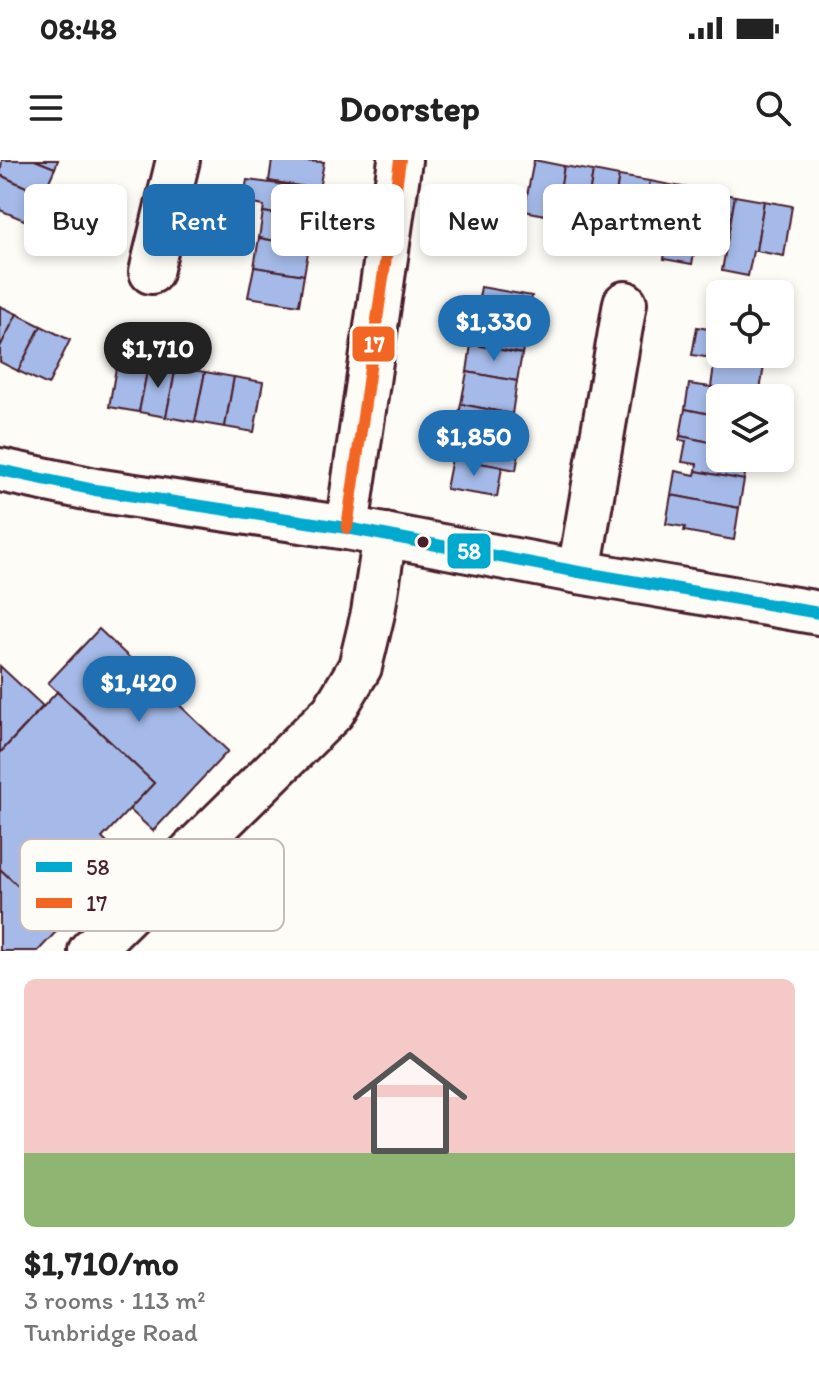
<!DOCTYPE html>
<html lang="en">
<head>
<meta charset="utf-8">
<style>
	:root { --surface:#fff; --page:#f6f6f6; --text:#222; --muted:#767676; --accent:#1f6fb2 }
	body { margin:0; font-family:Itim,sans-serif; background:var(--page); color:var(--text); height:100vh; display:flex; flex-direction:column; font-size:30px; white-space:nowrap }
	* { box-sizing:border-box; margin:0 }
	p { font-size:26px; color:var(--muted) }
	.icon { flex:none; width:44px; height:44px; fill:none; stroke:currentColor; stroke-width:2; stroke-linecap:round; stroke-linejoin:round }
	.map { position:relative; height:791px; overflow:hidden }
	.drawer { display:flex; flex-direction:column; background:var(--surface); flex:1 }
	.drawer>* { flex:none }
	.guide { position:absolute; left:24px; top:24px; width:772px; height:72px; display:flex; gap:16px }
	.fabs { position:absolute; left:706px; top:120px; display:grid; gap:16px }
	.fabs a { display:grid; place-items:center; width:88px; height:88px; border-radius:12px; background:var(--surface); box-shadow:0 4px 12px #0003; font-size:40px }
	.price { position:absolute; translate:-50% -68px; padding:0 18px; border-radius:28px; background:var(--accent); color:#fff; font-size:26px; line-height:52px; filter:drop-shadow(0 2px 4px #0008) }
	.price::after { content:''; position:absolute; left:50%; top:48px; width:24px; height:18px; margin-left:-12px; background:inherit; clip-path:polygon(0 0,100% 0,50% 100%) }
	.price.on { background:#222; color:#fff }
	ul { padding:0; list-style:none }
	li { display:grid; align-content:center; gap:16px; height:424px; padding:0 24px }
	li span { display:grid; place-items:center; height:248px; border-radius:12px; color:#555 }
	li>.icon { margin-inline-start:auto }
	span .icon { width:144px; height:144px; fill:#fffc; stroke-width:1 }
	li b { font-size:34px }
	.tag { padding:0 28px; border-radius:12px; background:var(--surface); box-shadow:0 4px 12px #0003; font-size:28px; line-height:72px }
	.tag.on { background:var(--accent); color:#fff }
	.status { display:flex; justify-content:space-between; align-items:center; height:56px; padding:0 40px; background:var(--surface); direction:ltr }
	.status svg { height:22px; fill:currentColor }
	header { display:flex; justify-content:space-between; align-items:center; height:104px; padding:0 24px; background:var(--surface); font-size:36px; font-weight:700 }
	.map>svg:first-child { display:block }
	.building { fill:#a5bae8; stroke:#4a1f2b; stroke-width:2 }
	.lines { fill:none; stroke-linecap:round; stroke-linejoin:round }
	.minor-casing { stroke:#4a1f2b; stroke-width:48 }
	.minor { stroke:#fdfcf7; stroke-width:42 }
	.bus-1-casing { stroke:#fdfcf7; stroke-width:18 }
	.bus-2-casing { stroke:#fdfcf7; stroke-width:18 }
	.bus-1 { stroke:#00a9ce; stroke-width:12 }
	.bus-2 { stroke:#f26522; stroke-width:12 }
	.bus-dot { fill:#4a1f2b; stroke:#fdfcf7; stroke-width:3 }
	.key { fill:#fdfcf7; stroke:#c7baba; stroke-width:2 }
	.key-label { font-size:22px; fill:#4a1f2b }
	.line-badge { stroke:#fdfcf7; stroke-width:3 }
	.badge-label { font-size:22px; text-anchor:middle; font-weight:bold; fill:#fff }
</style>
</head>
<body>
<div class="status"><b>08:48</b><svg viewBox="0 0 49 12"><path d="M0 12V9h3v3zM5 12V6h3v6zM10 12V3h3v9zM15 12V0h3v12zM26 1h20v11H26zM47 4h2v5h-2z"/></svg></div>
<header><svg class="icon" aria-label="menu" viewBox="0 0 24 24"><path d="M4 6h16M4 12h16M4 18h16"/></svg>Doorstep<svg class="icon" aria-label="search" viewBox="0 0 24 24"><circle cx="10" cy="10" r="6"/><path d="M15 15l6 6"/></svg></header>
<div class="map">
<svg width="819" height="791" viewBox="0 0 819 791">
	<rect width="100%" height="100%" fill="#fdfcf7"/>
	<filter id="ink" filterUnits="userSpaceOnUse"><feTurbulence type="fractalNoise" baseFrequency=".0125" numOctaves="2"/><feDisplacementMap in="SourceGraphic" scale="16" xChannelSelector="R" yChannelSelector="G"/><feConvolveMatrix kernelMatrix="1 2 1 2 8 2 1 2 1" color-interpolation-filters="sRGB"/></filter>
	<g filter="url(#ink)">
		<g class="building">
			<polygon points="2,0 35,0 55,8 43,35 0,15"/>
			<polygon points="35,0 58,0 55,8"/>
			<polygon points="272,0 324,2 319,29 269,21"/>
			<polygon points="534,0 564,6 556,57 524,51"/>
			<polygon points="564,6 593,11 585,62 556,57"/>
			<polygon points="593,11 619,16 611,66 585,62"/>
			<polygon points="0,15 43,35 31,63 0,50"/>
			<polygon points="619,16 650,21 636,94 607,89"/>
			<polygon points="247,20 319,29 313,60 263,52 264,46 243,42"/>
			<polygon points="650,21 676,26 668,75 642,70"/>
			<polygon points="676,26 706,31 692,104 664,99"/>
			<polygon points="706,31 735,36 726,87 696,82"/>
			<polygon points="735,36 764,41 756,91 753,91 748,116 722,111"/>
			<polygon points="764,41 792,46 784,96 756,91"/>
			<polygon points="263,52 313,60 309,87 259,78"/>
			<polygon points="259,78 309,87 304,115 254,107"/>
			<polygon points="254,107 304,115 299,145 248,137"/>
			<polygon points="481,127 532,136 527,164 476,154"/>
			<polygon points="0,146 17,154 0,187"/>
			<polygon points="17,154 41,166 18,211 0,202 0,187"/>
			<polygon points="476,154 527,164 522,194 471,184"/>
			<polygon points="41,166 70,180 48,225 18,211"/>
			<polygon points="697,167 719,171 720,169 720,194 766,194 764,206 692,195"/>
			<polygon points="471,184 522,194 517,221 467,212"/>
			<polygon points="118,197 149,202 139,252 109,247"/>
			<polygon points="715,198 764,206 759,236 711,227"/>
			<polygon points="149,202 176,207 166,257 139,252"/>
			<polygon points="176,207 205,212 195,262 166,257"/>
			<polygon points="205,212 234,217 225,267 195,262"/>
			<polygon points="467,212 517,221 512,254 461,244"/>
			<polygon points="234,217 263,222 254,272 225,267"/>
			<polygon points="689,224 711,227 759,236 759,238 720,238 720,256 685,249"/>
			<polygon points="461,244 512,254 507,279 456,269"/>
			<polygon points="685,249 720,256 720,284 680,276"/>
			<polygon points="456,269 521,282 516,310 452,298"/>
			<polygon points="680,276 720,284 720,298 748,298 744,320 696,311 697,304 682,302 686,281 679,280"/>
			<polygon points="452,298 502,307 497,337 446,329"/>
			<polygon points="675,311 695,315 696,311 744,320 739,348 671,335"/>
			<polygon points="671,335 739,348 734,380 684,371 685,367 666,364"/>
			<polygon points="99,469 228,591 153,671 129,649 154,623 48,523"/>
			<polygon points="0,506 43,546 0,593"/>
			<polygon points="57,532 154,623 102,678 111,687 100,699 90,690 37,744 0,709 0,593"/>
			<polygon points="0,709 37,744 63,718 86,740 38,791 0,791"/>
		</g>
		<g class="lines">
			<defs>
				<g id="minor">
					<polyline points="151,112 178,0"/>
					<polyline points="0,310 95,330 347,368 579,412 819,453"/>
					<polyline points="347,368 400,0"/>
					<polyline points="579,412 625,143"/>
					<polyline points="90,791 333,552 360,507 373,453 385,375"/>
				</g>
			</defs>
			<use href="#minor" class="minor-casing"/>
			<use href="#minor" class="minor"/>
			<defs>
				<polyline id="bus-1" points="0,310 95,330 347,368 579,412 819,453"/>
				<polyline id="bus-2" points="347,368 400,0"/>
			</defs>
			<use href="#bus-1" class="bus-1-casing"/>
			<use href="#bus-2" class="bus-2-casing"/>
			<use href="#bus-1" class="bus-1"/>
			<use href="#bus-2" class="bus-2"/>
		</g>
	</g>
	<circle class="bus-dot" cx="423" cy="382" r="7"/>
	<rect x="20" y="679" width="264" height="92" rx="12" class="key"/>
	<rect x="36" y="702" width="36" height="10" fill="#00a9ce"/>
	<rect x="36" y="738" width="36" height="10" fill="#f26522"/>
	<g class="key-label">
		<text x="86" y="715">58</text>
		<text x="86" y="751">17</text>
	</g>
	<g class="line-badge">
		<rect x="351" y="165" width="45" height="38" rx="8" fill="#f26522"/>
		<rect x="446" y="372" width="46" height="38" rx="8" fill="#00a9ce"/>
	</g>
	<g class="badge-label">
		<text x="374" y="192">17</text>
		<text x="469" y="399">58</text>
	</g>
</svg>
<div class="fabs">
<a><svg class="icon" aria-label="locate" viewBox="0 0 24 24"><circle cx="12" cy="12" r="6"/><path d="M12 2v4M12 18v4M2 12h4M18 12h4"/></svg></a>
<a><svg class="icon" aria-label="layers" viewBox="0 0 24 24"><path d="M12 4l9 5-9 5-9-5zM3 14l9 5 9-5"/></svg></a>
</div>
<b class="price" style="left:494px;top:203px">$1,330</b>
<b class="price on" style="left:158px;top:230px">$1,710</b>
<b class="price" style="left:474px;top:318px">$1,850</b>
<b class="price" style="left:139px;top:564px">$1,420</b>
<div class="guide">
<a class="tag">Buy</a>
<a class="tag on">Rent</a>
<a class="tag">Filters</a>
<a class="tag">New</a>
<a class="tag">Apartment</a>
</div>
</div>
<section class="drawer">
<ul>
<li><span style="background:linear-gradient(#f6c9c9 70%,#8fb573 0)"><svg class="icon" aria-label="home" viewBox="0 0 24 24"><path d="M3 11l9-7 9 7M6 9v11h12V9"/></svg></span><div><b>$1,710/mo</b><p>3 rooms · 113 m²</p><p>Tunbridge Road</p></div></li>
</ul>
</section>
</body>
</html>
